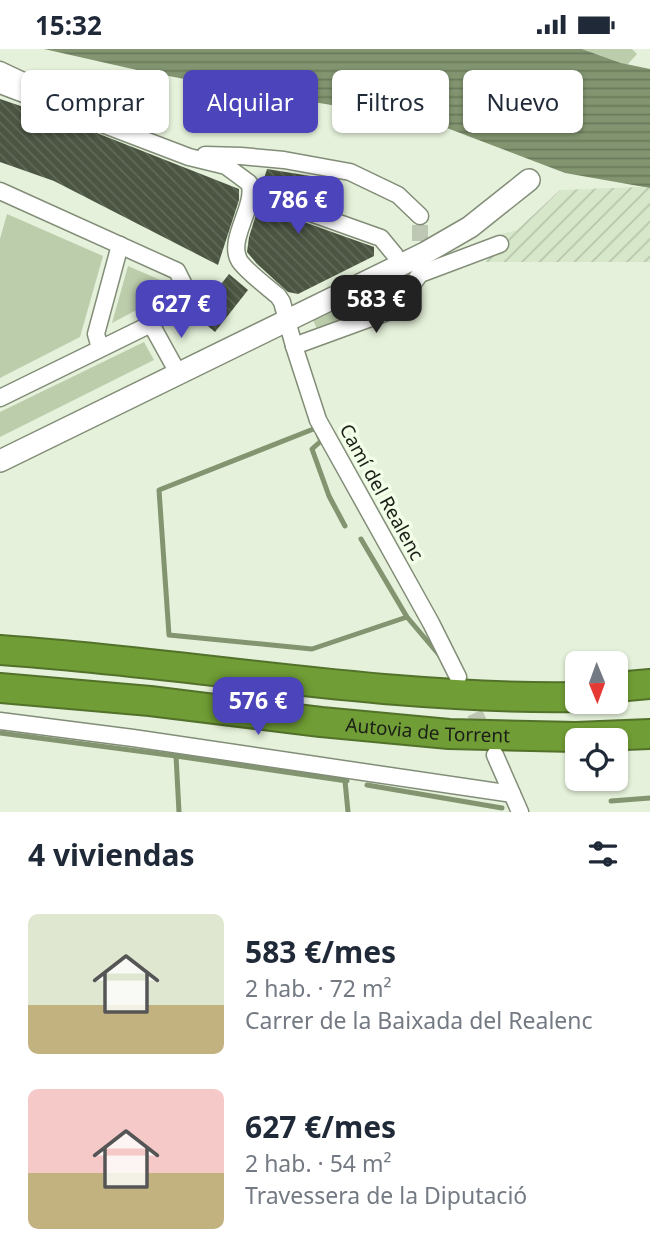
<!DOCTYPE html>
<html lang="es">
<head>
<meta charset="utf-8">
<style>
	:root { --surface:#fff; --page:#f2f2f3; --text:#1f2937; --muted:#747a83; --accent:#4c44ba }
	body { margin:0; font-family:"Noto Sans",sans-serif; background:var(--page); color:var(--text); height:100vh; display:flex; flex-direction:column; font-size:26px; white-space:nowrap }
	* { box-sizing:border-box; margin:0 }
	p { font-size:23px; color:var(--muted) }
	.icon { flex:none; width:38px; height:38px; fill:none; stroke:currentColor; stroke-width:2; stroke-linecap:round; stroke-linejoin:round }
	.map { position:relative; height:763px; overflow:hidden }
	.side { display:flex; flex-direction:column; background:var(--surface); flex:1 }
	.side>* { flex:none }
	.top-card { position:absolute; left:21px; top:21px; width:609px; height:63px; display:flex; gap:14px }
	.needle { width:46px; rotate:179deg }
	.controls { position:absolute; left:565px; top:602px; display:grid; gap:14px }
	.controls a { display:grid; place-items:center; width:63px; height:63px; border-radius:10px; background:var(--surface); box-shadow:0 2px 5px #0004; font-size:35px }
	.price { position:absolute; translate:-50% -60px; padding:0 16px; border-radius:14px; background:var(--accent); color:#fff; font-size:23px; line-height:46px; filter:drop-shadow(0 2px 4px #0008) }
	.price::after { content:''; position:absolute; left:50%; top:42px; width:21px; height:16px; margin-left:-10px; background:inherit; clip-path:polygon(0 0,100% 0,50% 100%) }
	.price.on { background:#222; color:#fff }
	ul { padding:0; list-style:none }
	li { display:flex; align-items:center; gap:21px; height:175px; padding:0 28px }
	li span { display:grid; place-items:center; flex:none; width:196px; height:140px; border-radius:10px; color:#555 }
	li>.icon { margin-inline-start:auto }
	span .icon { width:84px; height:84px; fill:#fffc; stroke-width:1 }
	li b { font-size:30px }
	h2 { display:flex; justify-content:space-between; align-items:center; height:84px; padding:0 28px; font-size:30px }
	.pill { padding:0 24px; border-radius:10px; background:var(--surface); box-shadow:0 2px 5px #0004; font-size:24px; line-height:63px }
	.pill.on { background:var(--accent); color:#fff }
	.status { display:flex; justify-content:space-between; align-items:center; height:49px; padding:0 35px; background:var(--surface); direction:ltr }
	.status svg { height:19px; fill:currentColor }
	.map>svg:first-child { display:block }
	.industrial { fill:url(#industrial-furrows) }
	.green { fill:#bccdac }
	.water { fill:url(#water-rules) }
	.lines { fill:none; stroke-linecap:round; stroke-linejoin:round }
	.stream { stroke:#829570; stroke-width:5 }
	.building { fill:url(#building-back-hatch) }
	.street-tunnel { stroke:#bdc7b3; stroke-width:16; stroke-dasharray:16 8; stroke-linecap:butt }
	.street-casing { stroke:#828d78; stroke-width:19 }
	.secondary-casing { stroke:#828d78; stroke-width:24 }
	.highway-casing { stroke:#52712a; stroke-width:32 }
	.street { stroke:#fff; stroke-width:16 }
	.secondary { stroke:#fff; stroke-width:21 }
	.highway { stroke:#709d35; stroke-width:28 }
	.labels { text-anchor:middle; dominant-baseline:central; stroke-width:7; stroke-linejoin:round; paint-order:stroke }
	.street-label { font-size:19px; fill:#1b1f17; stroke:#f2fee7 }
</style>
</head>
<body>
<div class="status"><b>15:32</b><svg viewBox="0 0 49 12"><path d="M0 12V9h3v3zM5 12V6h3v6zM10 12V3h3v9zM15 12V0h3v12zM26 1h20v11H26zM47 4h2v5h-2z"/></svg></div>
<div class="map">
<svg width="650" height="763" viewBox="0 0 650 763">
	<defs>
		<pattern id="industrial-furrows" width="10" height="10" patternUnits="userSpaceOnUse" patternTransform="scale(1.75)"><rect width="10" height="10" fill="#d7e7c9"/><path d="M-1 1l2-2M0 10L10 0M9 11l2-2" fill="none" stroke="#b8c6ac"/></pattern>
		<pattern id="water-rules" width="6" height="5" patternUnits="userSpaceOnUse" patternTransform="scale(1.75)"><rect width="6" height="5" fill="#829570"/><path d="M0 2.5h6" fill="none" stroke="#6a795b"/></pattern>
		<pattern id="building-back-hatch" width="6" height="6" patternUnits="userSpaceOnUse" patternTransform="scale(1.75)"><rect width="6" height="6" fill="#4b5542"/><path d="M-1 5l2 2M0 0l6 6M5-1l2 2" fill="none" stroke="#616a5a"/></pattern>
	</defs>
	<rect width="100%" height="100%" fill="#e5f1da"/>
	<polygon class="industrial" points="640,138 650,139 650,213 485,213 500,195 502,185 517,181 560,141"/>
	<g class="green">
		<polygon points="582,0 632,0 637,5 627,16"/>
		<polygon points="7,165 103,207 80,288 0,329 0,190"/>
		<polygon points="128,217 165,233 161,248 112,274"/>
		<polygon points="405,227 390,250 376,259 317,280 312,269"/>
		<polygon points="144,293 154,311 0,388 0,363"/>
	</g>
	<polygon class="water" points="44,0 582,0 621,14 650,20 650,139 565,124 426,71 275,47 137,21"/>
	<g class="lines">
		<g class="stream">
			<polyline points="316,379 159,441 169,586 312,600 407,568"/>
			<polyline points="318,385 321,392 312,400 329,447 345,477"/>
			<polyline points="361,490 407,568 440,607"/>
			<polyline points="0,684 176,707 347,732"/>
			<polyline points="176,707 179,763"/>
			<polyline points="345,732 348,763"/>
			<polyline points="367,736 502,759"/>
			<polyline points="611,752 650,749"/>
		</g>
	</g>
	<g class="building">
		<polygon points="113,36 169,48 167,57 164,56 161,65 139,54 124,53 110,57 100,63 85,57 89,51 94,47 111,41"/>
		<polygon points="0,50 74,75 239,140 239,151 218,216 54,132 0,113"/>
		<polygon points="267,120 323,129 316,155 307,153 301,156 298,164 300,169 304,173 374,198 374,207 298,245 288,243 257,215 247,203 249,188 259,156 261,139"/>
		<polygon points="229,225 248,241 215,283 196,267"/>
	</g>
	<g class="lines">
		<g class="street-tunnel">
			<polyline points="420,216 420,167"/>
			<polyline points="465,642 486,689"/>
		</g>
		<defs>
			<g id="street">
				<polyline points="0,21 66,52"/>
				<path d="M0,36l189,72 37,9 23,17c9,22 -25,59 -8,80 10,12 25,23 37,33l4,6 12,44 24,74 113,203 27,54"/>
				<polyline points="205,106 241,107 284,111 350,123 398,146 420,167"/>
				<polyline points="0,142 177,222 183,234 181,243 173,258 151,275 0,349"/>
				<polyline points="308,163 381,189 395,206 400,216"/>
				<polyline points="151,275 178,324"/>
				<polyline points="294,297 390,262 404,247 420,225 500,195"/>
				<polyline points="100,299 96,285 120,196"/>
				<polyline points="0,672 133,689 512,745"/>
				<polyline points="495,706 520,763"/>
			</g>
			<polyline id="secondary" points="0,412 425,204 470,178 529,131"/>
			<g id="highway">
				<path d="M0,601c193,13 384,50 578,47"/>
				<polyline points="616,638 650,635"/>
				<path id="s1" d="M0,639l150,13 171,21 128,12 127,3 74,-3"/>
			</g>
		</defs>
		<use href="#street" class="street-casing"/>
		<use href="#secondary" class="secondary-casing"/>
		<use href="#highway" class="highway-casing"/>
		<use href="#street" class="street"/>
		<use href="#secondary" class="secondary"/>
		<use href="#highway" class="highway"/>
	</g>
	<g class="labels">
		<g class="street-label">
			<text transform="translate(382 443) rotate(61)">Camí del Realenc</text>
			<text stroke="none"><textPath href="#s1" startOffset="430">Autovia de Torrent</textPath></text>
		</g>
	</g>
</svg>
<div class="controls">
<a><svg class="needle" viewBox="-14 -14 28 28"><path d="M0-13l5 13h-10z" fill="#e53935"/><path d="M0 13l5-13h-10z" fill="#747a83"/></svg></a>
<a><svg class="icon" aria-label="locate" viewBox="0 0 24 24"><circle cx="12" cy="12" r="6"/><path d="M12 2v4M12 18v4M2 12h4M18 12h4"/></svg></a>
</div>
<b class="price" style="left:298px;top:187px">786 €</b>
<b class="price on" style="left:376px;top:286px">583 €</b>
<b class="price" style="left:181px;top:291px">627 €</b>
<b class="price" style="left:258px;top:688px">576 €</b>
<div class="top-card">
<a class="pill">Comprar</a>
<a class="pill on">Alquilar</a>
<a class="pill">Filtros</a>
<a class="pill">Nuevo</a>
</div>
</div>
<section class="side">
<h2>4 viviendas<svg class="icon" aria-label="filters" viewBox="0 0 24 24"><path d="M4 7h16M4 17h16"/><circle cx="9" cy="7" r="2"/><circle cx="15" cy="17" r="2"/></svg></h2>
<ul>
<li><span style="background:linear-gradient(#dfe7d0 65%,#c2b280 0)"><svg class="icon" aria-label="home" viewBox="0 0 24 24"><path d="M3 11l9-7 9 7M6 9v11h12V9"/></svg></span><div><b>583 €/mes</b><p>2 hab. · 72 m²</p><p>Carrer de la Baixada del Realenc</p></div></li>
<li><span style="background:linear-gradient(#f6c9c9 60%,#c2b280 0)"><svg class="icon" aria-label="home" viewBox="0 0 24 24"><path d="M3 11l9-7 9 7M6 9v11h12V9"/></svg></span><div><b>627 €/mes</b><p>2 hab. · 54 m²</p><p>Travessera de la Diputació</p></div></li>
</ul>
</section>
</body>
</html>
